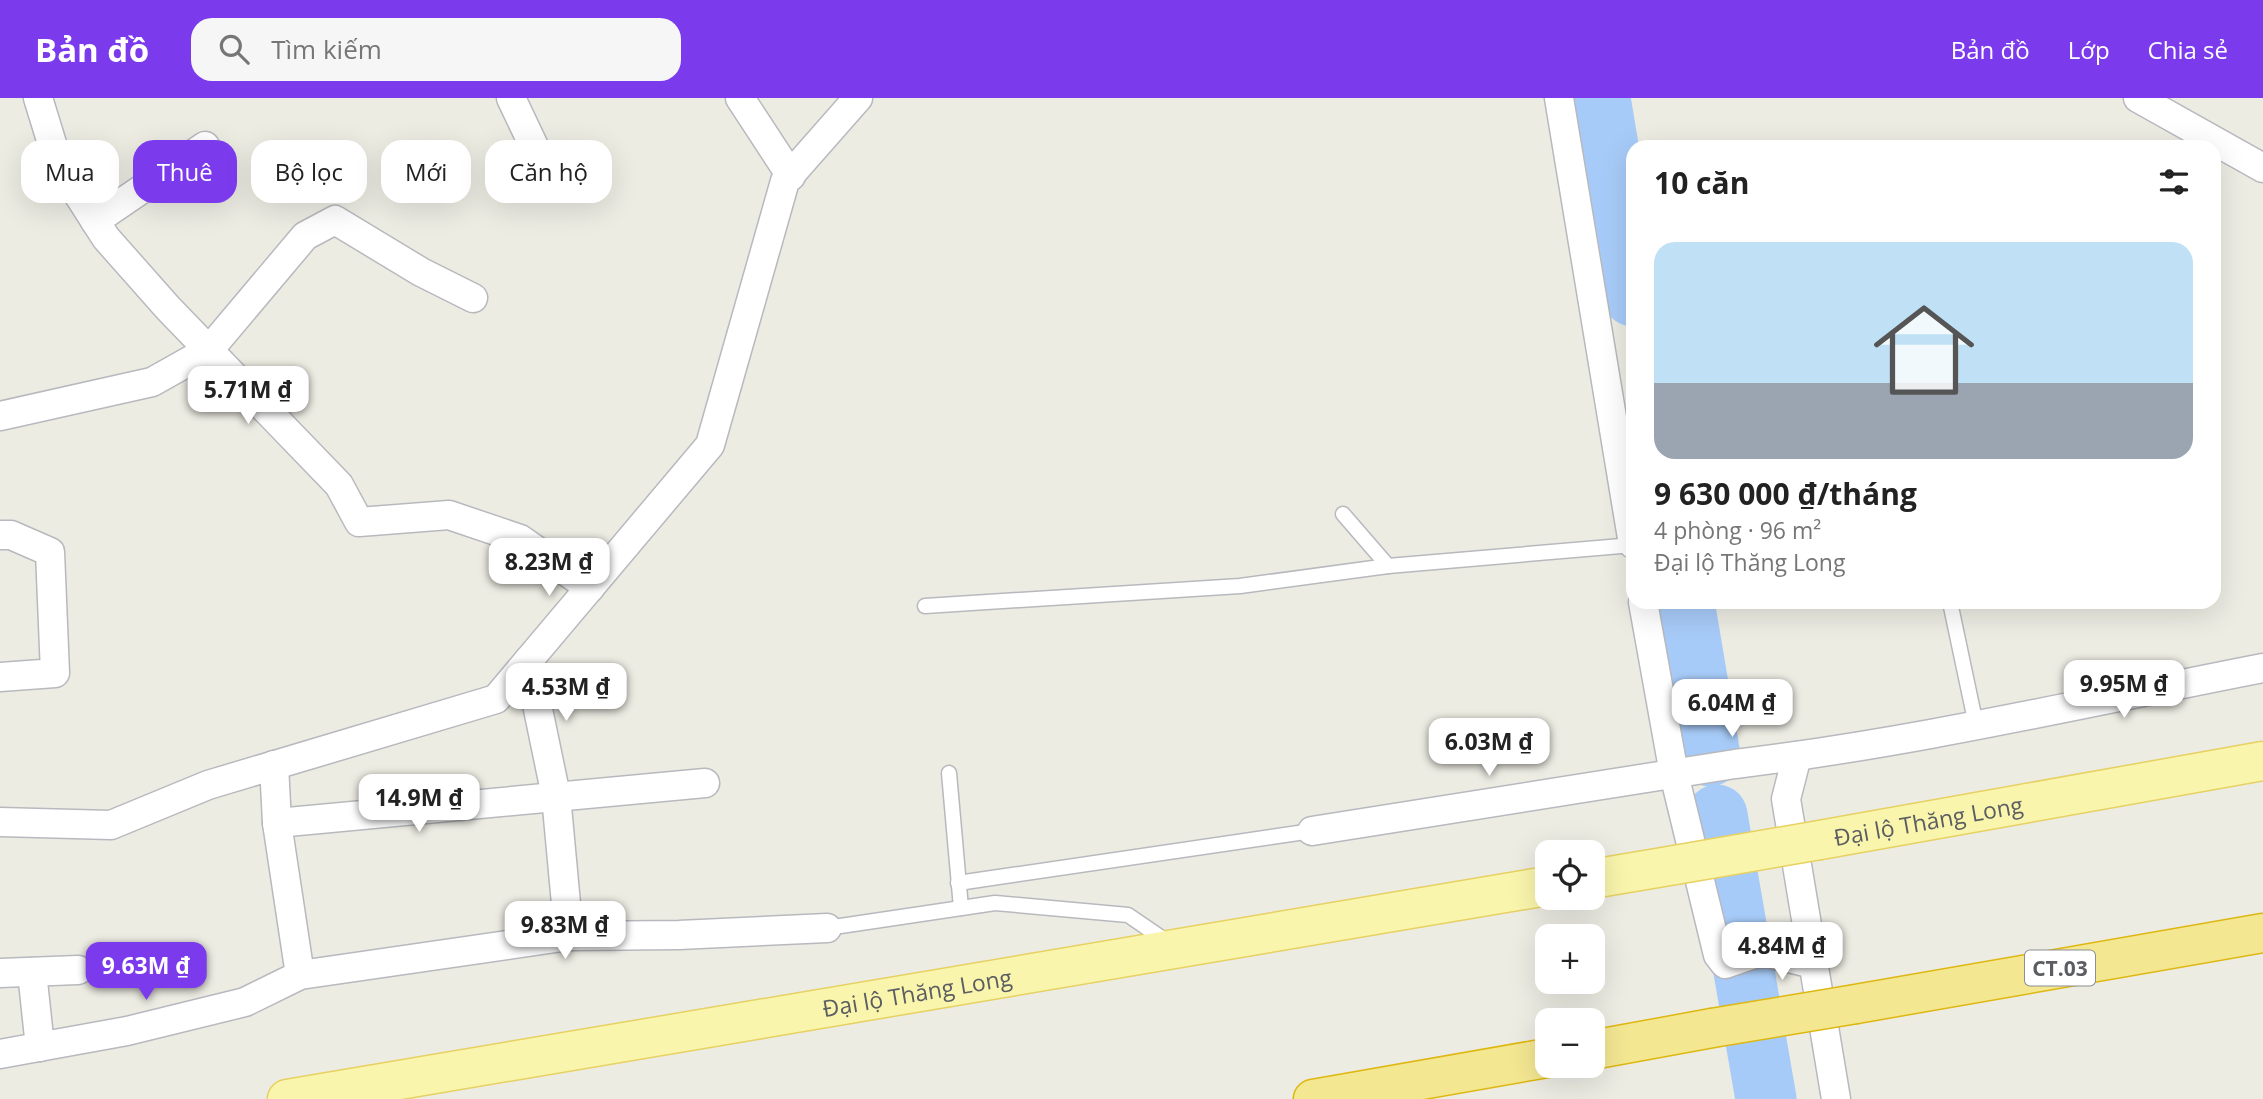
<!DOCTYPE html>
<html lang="vi">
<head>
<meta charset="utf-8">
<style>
	:root { --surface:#fff; --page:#f6f6f6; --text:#222; --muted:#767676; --accent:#7c3aed }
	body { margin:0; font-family:"Open Sans",sans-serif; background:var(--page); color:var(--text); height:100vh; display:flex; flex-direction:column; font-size:26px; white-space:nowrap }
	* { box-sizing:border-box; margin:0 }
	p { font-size:23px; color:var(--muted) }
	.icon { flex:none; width:38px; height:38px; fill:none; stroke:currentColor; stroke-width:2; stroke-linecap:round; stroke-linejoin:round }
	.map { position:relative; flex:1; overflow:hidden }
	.sheet { position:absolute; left:1626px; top:42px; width:595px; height:469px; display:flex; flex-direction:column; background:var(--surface); border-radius:21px; box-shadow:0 7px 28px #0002 }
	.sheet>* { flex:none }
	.hud { position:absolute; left:21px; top:42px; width:665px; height:63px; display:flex; gap:14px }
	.tools { position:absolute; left:1535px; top:742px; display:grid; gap:14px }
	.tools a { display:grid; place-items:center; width:70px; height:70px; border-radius:14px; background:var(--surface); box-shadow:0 7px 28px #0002; font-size:35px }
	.price { position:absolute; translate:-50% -60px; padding:0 16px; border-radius:14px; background:#fff; color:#222; font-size:23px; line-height:46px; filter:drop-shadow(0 2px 4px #0008) }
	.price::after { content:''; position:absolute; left:50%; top:42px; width:21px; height:16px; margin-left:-10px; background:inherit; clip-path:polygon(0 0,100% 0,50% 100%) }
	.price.on { background:var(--accent); color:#fff }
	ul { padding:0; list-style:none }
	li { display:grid; align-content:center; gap:14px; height:371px; padding:0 28px }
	li span { display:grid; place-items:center; height:217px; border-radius:21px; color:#555 }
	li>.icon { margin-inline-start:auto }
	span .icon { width:126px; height:126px; fill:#fffc; stroke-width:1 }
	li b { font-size:30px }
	h2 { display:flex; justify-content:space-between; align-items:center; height:84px; padding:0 28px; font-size:30px }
	.tag { padding:0 24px; border-radius:21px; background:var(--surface); box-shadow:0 7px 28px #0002; font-size:24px; line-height:63px }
	.tag.on { background:var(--accent); color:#fff }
	header { display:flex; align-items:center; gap:42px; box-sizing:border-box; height:98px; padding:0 35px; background:var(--accent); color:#fff }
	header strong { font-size:33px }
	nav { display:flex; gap:38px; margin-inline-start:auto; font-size:24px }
	.search { width:490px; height:63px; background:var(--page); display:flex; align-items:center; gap:18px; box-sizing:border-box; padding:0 24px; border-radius:21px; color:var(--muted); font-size:26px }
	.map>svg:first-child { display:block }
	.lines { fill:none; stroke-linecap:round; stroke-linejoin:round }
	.river { stroke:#a7cbf8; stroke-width:61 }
	.lane-casing { stroke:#b8b9be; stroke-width:17 }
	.street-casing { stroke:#b8b9be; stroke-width:31 }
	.primary-casing { stroke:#e6d162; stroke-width:41 }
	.highway-casing { stroke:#deb711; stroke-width:41 }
	.lane { stroke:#fff; stroke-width:14 }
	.street { stroke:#fff; stroke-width:28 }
	.primary { stroke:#f9f5ac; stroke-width:38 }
	.highway { stroke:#f4e792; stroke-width:38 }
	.primary-bridge-casing { stroke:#e6d162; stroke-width:41; stroke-linecap:butt }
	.highway-bridge-casing { stroke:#deb711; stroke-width:41; stroke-linecap:butt }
	.primary-bridge { stroke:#f9f5ac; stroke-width:38 }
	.highway-bridge { stroke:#f4e792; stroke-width:38 }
	.labels { text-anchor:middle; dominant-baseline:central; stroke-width:6; stroke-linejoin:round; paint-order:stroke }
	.shield { fill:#fff; stroke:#8c8e91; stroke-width:2 }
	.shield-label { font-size:21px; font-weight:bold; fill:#5b5d62 }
	.street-label { font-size:23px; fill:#5b5d62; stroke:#fff }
</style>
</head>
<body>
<header>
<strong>Bản đồ</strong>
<div class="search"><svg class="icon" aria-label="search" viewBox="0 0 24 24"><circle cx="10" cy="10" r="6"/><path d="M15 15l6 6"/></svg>Tìm kiếm</div>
<nav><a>Bản đồ</a><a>Lớp</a><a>Chia sẻ</a></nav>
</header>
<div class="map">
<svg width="2263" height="1001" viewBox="0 0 2263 1001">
	<rect width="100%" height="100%" fill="#edece3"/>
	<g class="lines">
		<g class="river">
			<polyline points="1600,0 1633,198"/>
			<polyline points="1684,504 1710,658"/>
			<polyline points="1717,717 1766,1001"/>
		</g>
		<defs>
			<g id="lane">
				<polyline points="1343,416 1388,468 1633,447"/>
				<polyline points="1950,504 1976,627"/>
				<polyline points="925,508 1240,488 1388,468"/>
				<polyline points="949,675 961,810"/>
				<polyline points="958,785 1312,733"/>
				<polyline points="827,830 995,805 1128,817 1169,845"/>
			</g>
			<g id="street">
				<polyline points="38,0 58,65 106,140 168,210 339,387 359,424 449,417 520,441 590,490"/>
				<polyline points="511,0 548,78"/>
				<polyline points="740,0 791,78"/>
				<polyline points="1559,0 1633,446"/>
				<polyline points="2138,0 2263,70"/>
				<polyline points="95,123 205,48"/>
				<polyline points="0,318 152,284 209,252 305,138 335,122 421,174 473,200"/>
				<polyline points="0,437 11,437 50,454 55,575 0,579"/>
				<polyline points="1643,504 1674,676 1718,857 1725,866 1754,856 1768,855 1813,866"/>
				<polyline points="528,563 556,698 569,838"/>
				<polyline points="1797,658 1786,701 1836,1001"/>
				<polyline points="274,667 277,725 300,877"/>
				<polyline points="0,724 111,727 208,687 496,601 710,347 785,83 858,0"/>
				<polyline points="277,725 705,685"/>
				<path d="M1312,733l423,-67c177,-21 353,-62 528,-96"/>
				<polyline points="32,874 40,949"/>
				<polyline points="0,875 78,872"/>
				<polyline points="0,956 127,933 245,904 300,877 569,838 679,837 827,830"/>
			</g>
			<g id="primary">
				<path id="s1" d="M1820,742l443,-79"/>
				<polyline points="1592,781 1675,767"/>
				<path id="s2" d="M287,1001l1260,-213"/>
			</g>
			<g id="highway">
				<polyline points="1856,906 2263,835"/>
				<polyline points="1592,952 1712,930"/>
				<polyline points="1313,1001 1547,960"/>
			</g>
		</defs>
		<use href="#lane" class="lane-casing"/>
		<use href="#street" class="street-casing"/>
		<use href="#primary" class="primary-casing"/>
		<use href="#highway" class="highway-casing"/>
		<use href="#lane" class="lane"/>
		<use href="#street" class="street"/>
		<use href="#primary" class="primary"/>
		<use href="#highway" class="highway"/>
		<defs>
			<polyline id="primary-bridge" points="1675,767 1820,742"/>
			<polyline id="highway-bridge" points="1712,930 1856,906"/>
		</defs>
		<use href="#primary-bridge" class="primary-bridge-casing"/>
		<use href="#highway-bridge" class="highway-bridge-casing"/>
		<use href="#primary-bridge" class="primary-bridge"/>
		<use href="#highway-bridge" class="highway-bridge"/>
	</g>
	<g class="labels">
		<rect class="shield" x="2025" y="852.5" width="70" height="35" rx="5"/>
		<g class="shield-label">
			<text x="2060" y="870">CT.03</text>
		</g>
		<g class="street-label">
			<text stroke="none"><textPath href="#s1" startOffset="110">Đại lộ Thăng Long</textPath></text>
			<text stroke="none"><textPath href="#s2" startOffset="639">Đại lộ Thăng Long</textPath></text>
		</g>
	</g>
</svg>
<div class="tools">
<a><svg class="icon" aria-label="locate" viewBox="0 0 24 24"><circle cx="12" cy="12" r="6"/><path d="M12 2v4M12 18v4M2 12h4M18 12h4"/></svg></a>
<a>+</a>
<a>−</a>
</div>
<b class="price" style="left:248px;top:328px">5.71M ₫</b>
<b class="price" style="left:549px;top:500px">8.23M ₫</b>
<b class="price" style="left:2124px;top:622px">9.95M ₫</b>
<b class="price" style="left:566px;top:625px">4.53M ₫</b>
<b class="price" style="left:1732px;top:641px">6.04M ₫</b>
<b class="price" style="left:1489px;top:680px">6.03M ₫</b>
<b class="price" style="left:419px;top:736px">14.9M ₫</b>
<b class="price" style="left:565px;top:863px">9.83M ₫</b>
<b class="price" style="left:1782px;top:884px">4.84M ₫</b>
<b class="price on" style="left:146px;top:904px">9.63M ₫</b>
<div class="hud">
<a class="tag">Mua</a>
<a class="tag on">Thuê</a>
<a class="tag">Bộ lọc</a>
<a class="tag">Mới</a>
<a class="tag">Căn hộ</a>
</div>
<section class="sheet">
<h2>10 căn<svg class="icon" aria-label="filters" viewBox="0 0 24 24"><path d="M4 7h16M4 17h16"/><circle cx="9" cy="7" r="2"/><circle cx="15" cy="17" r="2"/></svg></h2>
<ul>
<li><span style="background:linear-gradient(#bfe0f5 65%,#9aa5b1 0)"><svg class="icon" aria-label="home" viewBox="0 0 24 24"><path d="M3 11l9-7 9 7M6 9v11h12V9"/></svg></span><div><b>9 630 000 ₫/tháng</b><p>4 phòng · 96 m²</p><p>Đại lộ Thăng Long</p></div></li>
</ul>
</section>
</div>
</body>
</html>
